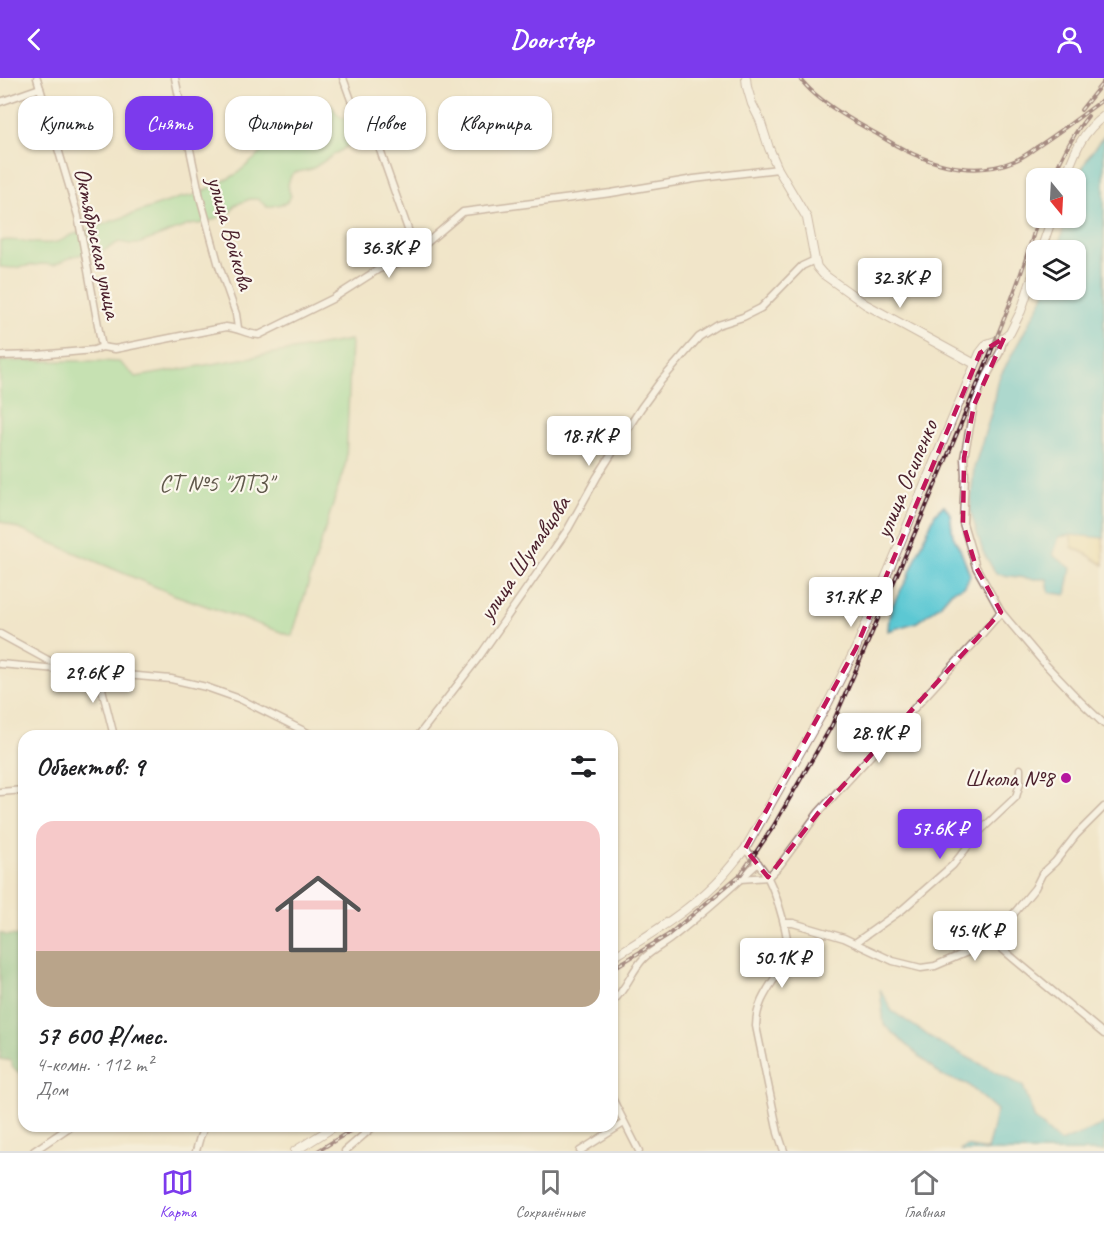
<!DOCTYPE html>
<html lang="ru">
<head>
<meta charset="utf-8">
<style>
	:root { --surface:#fff; --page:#f2f2f2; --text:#202124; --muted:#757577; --line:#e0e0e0; --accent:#7c3aed }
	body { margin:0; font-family:Caveat,sans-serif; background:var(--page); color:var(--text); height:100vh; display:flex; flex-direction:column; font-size:22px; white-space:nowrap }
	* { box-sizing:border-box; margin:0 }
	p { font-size:20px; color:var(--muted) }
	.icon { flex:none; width:33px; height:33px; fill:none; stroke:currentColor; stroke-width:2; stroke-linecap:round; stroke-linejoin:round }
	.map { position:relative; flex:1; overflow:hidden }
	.side { position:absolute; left:18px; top:652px; width:600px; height:402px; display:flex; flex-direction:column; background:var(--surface); border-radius:18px; box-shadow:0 2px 4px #0004 }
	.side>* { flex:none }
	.banner { position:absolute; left:18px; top:18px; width:600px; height:54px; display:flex; gap:12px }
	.needle { width:39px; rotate:162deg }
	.buttons { position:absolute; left:1026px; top:90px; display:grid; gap:12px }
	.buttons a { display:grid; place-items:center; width:60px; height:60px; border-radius:12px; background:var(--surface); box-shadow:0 2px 4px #0004; font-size:30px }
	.price { position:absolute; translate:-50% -51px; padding:0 14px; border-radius:6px; background:#fff; color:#222; font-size:20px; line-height:39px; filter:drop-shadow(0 2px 3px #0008) }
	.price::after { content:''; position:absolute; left:50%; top:36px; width:18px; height:14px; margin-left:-9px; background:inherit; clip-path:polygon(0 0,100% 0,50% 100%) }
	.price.on { background:var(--accent); color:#fff }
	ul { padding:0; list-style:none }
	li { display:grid; align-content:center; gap:12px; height:318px; padding:0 18px }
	li span { display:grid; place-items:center; height:186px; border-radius:18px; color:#555 }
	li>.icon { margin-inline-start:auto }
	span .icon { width:108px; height:108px; fill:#fffc; stroke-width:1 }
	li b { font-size:26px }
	h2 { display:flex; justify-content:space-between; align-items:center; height:72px; padding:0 18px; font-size:26px }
	.tag { padding:0 21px; border-radius:18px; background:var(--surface); box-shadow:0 2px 4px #0004; font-size:21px; line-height:54px }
	.tag.on { background:var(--accent); color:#fff }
	header { display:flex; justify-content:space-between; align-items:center; height:78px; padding:0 18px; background:var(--accent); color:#fff; font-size:27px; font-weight:800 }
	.tabs { display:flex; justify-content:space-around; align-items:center; height:84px; border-top:2px solid var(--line); background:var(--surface); font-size:16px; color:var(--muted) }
	.tabs a { display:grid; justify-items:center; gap:3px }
	.tabs .on { color:var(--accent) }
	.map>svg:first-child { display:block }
	.green { fill:#92dc97; stroke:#6e7e61; stroke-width:1.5 }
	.forest { fill:#75bc80; stroke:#606e56; stroke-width:1.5 }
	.sand { fill:#eeda9e; stroke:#9c7c64; stroke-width:1.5 }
	.water { fill:#5cc8d3; stroke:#53747f; stroke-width:1.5 }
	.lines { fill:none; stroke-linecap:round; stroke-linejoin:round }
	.minor-casing { stroke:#9e827a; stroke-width:9 }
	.tertiary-casing { stroke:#9e827a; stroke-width:10 }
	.minor { stroke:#fff; stroke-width:6 }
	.tertiary { stroke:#fff; stroke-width:8 }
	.rail-casing { stroke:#4a1f2b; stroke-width:4 }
	.rail { stroke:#fbf7ec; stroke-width:1.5; stroke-dasharray:4.5; stroke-linecap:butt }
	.marked { fill:none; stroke:#c2185b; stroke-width:4.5; stroke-dasharray:12 8; stroke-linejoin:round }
	.poi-dot { fill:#b5179e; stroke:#fbf7ec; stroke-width:2 }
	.labels { text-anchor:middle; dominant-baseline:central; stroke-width:4.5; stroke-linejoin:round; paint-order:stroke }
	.street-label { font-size:24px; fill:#4a1f2b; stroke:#fbf7ec }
	.park-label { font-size:24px; fill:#60584b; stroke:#fbf7ec }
	.poi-label { font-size:24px; fill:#4a1f2b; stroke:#fbf7ec; text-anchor:end }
</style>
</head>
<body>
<header><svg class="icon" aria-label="back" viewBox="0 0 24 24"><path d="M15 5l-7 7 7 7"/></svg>Doorstep<svg class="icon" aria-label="person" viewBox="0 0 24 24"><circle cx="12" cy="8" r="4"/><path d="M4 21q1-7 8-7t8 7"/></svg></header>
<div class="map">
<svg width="1104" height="1073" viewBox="0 0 1104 1073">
	<rect width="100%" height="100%" fill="#fbf7ec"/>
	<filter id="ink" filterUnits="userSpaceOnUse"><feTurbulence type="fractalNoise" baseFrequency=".0167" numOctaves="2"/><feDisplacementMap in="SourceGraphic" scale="12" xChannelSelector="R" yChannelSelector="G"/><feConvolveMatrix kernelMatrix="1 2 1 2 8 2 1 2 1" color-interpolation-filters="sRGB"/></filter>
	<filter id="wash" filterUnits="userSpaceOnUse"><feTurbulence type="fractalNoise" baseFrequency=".008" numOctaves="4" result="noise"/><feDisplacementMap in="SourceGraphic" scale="24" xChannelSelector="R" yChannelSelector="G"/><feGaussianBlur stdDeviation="1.35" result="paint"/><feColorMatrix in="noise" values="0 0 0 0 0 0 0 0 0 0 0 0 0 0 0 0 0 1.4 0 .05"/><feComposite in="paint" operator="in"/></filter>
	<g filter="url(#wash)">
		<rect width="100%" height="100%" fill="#f1e5c9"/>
		<g class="green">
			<path d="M323,24c14,4 9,9 18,15 9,6 33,-4 25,17l-54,35 -19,4c-6,9 -6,14 -2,23l-5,7 -19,4 -9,-8h-8l-15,6 -4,7 -26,11 -16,2 -51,19h-8l-11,-2 -14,8 -31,6 -20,9 -12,-1 -29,4 -13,-1v-26c22,-5 49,11 69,-5l110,-38 17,-3 39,-20 31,-26 44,-26 5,-16z"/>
			<polygon points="351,262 346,384 292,558 175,517 0,443 0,283 100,283 119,284 136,299"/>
		</g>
		<polygon class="forest" points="0,855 6,857 24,858 24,993 21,996 13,990 11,983 0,981"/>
		<polygon class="sand" points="1071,457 1103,459 1104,487 1088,477 1072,469"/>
		<g class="water">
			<path d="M1104,58v402l-33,-3 -12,2 -6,18 18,13 -5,27 -17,-3 -2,-13h-15l-36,-5 -13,-22 -13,-42 4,-42 18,-58 5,-28 45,-83 3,-9h31v-40h-19l10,-32h9c0,-9 -1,-17 0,-25 1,-21 15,-42 28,-57z"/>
			<polygon points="944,427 950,436 953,458 960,471 970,497 965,508 952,513 940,527 917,544 888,553 889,539 893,526 907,501 935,436"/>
			<polygon points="880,911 892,933 938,964 1023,1008 1035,1041 1060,1064 1104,1046 1104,1073 960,1073 966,1068 987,1072 997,1032 967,1006 942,998 884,947"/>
		</g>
	</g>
	<g filter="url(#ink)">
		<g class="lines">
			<defs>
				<g id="minor">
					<polyline points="37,0 78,138 102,269"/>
					<polyline points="175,0 200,119 219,188 236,236 238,250"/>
					<polyline points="343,0 351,22 369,41 416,174"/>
					<polyline points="0,24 40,10"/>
					<polyline points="1004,260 1000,274 980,310 974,327 964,380 965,397 963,445 976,489 1001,534 1045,586 1081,624 1104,646"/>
					<path d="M0,278l38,-1 56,-5 8,-3 13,2 111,-22c13,1 19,7 33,8l73,-36 47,-30 19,-5 18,-12 47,-40 148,-19 83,-14 84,-10"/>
					<polyline points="0,556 64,591"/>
					<polyline points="0,586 171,601 206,609 240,621 314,658"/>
					<polyline points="108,596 102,611 114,658"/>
					<polyline points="418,658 479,579 568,451 597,399 641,330 660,304 699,259 718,247 743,239 761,230 802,188 815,182"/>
					<polyline points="0,714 24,712"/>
					<path d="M745,771c8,9 18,18 23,29 8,16 25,65 18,81 -11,23 -30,39 -30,67l22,107 6,18"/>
					<polyline points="740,801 768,799 780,787 819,734 975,564 1001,534"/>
					<polyline points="784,845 793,845 844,860 893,883 921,890 935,888 972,872 997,856 1035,810 1042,796 1055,784 1076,757 1104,729"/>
					<polyline points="988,862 999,868 1014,881 1104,956"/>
					<polyline points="855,865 903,831 953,787 980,753 1016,719 1020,705 1020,691"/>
					<path d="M612,924c15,-13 19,-31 32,-44 9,-9 21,-14 30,-22 29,-23 57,-48 84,-73"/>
					<polyline points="612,1020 639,1073"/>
					<polyline points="34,1073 71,1048"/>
					<polyline points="196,1073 200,1059 205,1048"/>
					<polyline points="345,1073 374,1048"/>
					<polyline points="580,1073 624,1045"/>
				</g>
				<g id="tertiary">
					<polyline points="746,0 747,9 752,26 760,42 769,70 778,91 807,140 815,182 817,189 823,196 865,226 975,286"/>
					<path d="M1065,100c10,-26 16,-45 39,-62"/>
					<polyline points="1041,172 1052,140"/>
					<path d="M612,880c35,-22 73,-44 103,-74 11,-11 20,-23 30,-35l83,-146 28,-55 124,-295 7,-9 17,-6 6,-5 11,-22 15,-45"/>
					<polyline points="295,1073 335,1048"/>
				</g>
			</defs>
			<use href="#minor" class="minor-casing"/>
			<use href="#tertiary" class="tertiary-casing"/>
			<use href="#minor" class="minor"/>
			<use href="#tertiary" class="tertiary"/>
			<defs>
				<g id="rail">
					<path d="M800,0c15,22 53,43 77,56 11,7 23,14 36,20 32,14 68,21 101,7 8,-3 16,-9 23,-14 23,-15 45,-32 67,-48"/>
					<polyline points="1081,32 1104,3"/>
					<path d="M1052,100c11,-22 20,-43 36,-62"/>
					<path d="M612,891l56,-34 73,-61 32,-47 59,-102c45,-104 90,-207 133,-311 27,-65 55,-129 73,-196"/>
					<polyline points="318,1073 358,1048"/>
				</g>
			</defs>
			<use href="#rail" class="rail-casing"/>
			<use href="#rail" class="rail"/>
		</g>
	</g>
	<path d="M0 0H1104V1073H0ZM1004,260l-30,67 -10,53 -1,65 13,44 25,45 -182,200 -51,65 -23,-28 111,-201 124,-295z" fill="#f1e5c9" fill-opacity=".55" fill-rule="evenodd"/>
	<path class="marked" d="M1004,260l-30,67 -10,53 -1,65 13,44 25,45 -182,200 -51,65 -23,-28 111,-201 124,-295z"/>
	<circle class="poi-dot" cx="1066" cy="700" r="6"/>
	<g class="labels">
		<g class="street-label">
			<text transform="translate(231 155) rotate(74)">улица Войкова</text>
			<text transform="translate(98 165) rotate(78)">Октябрьская улица</text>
			<text transform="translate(906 401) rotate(-67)">улица Осипенко</text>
			<text transform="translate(524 480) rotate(-56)">улица Шумавцова</text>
		</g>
		<g class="park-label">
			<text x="216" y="405">СТ №5 "ЛТЗ"</text>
		</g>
		<g class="poi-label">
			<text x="1054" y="700">Школа №8</text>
		</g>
	</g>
</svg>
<div class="buttons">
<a><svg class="needle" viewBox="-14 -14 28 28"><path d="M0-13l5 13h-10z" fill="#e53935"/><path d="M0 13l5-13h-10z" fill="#757577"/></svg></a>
<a><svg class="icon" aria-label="layers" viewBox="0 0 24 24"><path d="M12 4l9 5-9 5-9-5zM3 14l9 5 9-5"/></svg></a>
</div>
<b class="price" style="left:389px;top:201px">36.3K ₽</b>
<b class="price" style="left:900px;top:231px">32.3K ₽</b>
<b class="price" style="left:589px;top:389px">18.7K ₽</b>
<b class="price" style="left:851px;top:550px">31.7K ₽</b>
<b class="price" style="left:93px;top:626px">29.6K ₽</b>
<b class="price" style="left:879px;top:686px">28.9K ₽</b>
<b class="price on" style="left:940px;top:782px">57.6K ₽</b>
<b class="price" style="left:975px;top:884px">45.4K ₽</b>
<b class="price" style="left:782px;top:911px">50.1K ₽</b>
<div class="banner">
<a class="tag">Купить</a>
<a class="tag on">Снять</a>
<a class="tag">Фильтры</a>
<a class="tag">Новое</a>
<a class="tag">Квартира</a>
</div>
<section class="side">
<h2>Объектов: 9<svg class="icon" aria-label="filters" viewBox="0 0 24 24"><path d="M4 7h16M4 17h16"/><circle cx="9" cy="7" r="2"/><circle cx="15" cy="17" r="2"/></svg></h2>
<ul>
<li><span style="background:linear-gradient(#f6c9c9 70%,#b9a48a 0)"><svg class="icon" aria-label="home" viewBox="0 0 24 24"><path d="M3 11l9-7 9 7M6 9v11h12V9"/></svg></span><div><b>57 600 ₽/мес.</b><p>4-комн. · 112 m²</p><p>Дом</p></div></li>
</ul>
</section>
</div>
<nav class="tabs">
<a class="on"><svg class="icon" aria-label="map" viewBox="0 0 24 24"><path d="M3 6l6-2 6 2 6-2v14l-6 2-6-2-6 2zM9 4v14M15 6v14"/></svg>Карта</a>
<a><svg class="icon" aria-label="saved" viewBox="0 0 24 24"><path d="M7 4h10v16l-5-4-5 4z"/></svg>Сохранённые</a>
<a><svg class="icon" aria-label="home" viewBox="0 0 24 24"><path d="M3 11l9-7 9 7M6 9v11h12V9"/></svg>Главная</a>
</nav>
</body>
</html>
